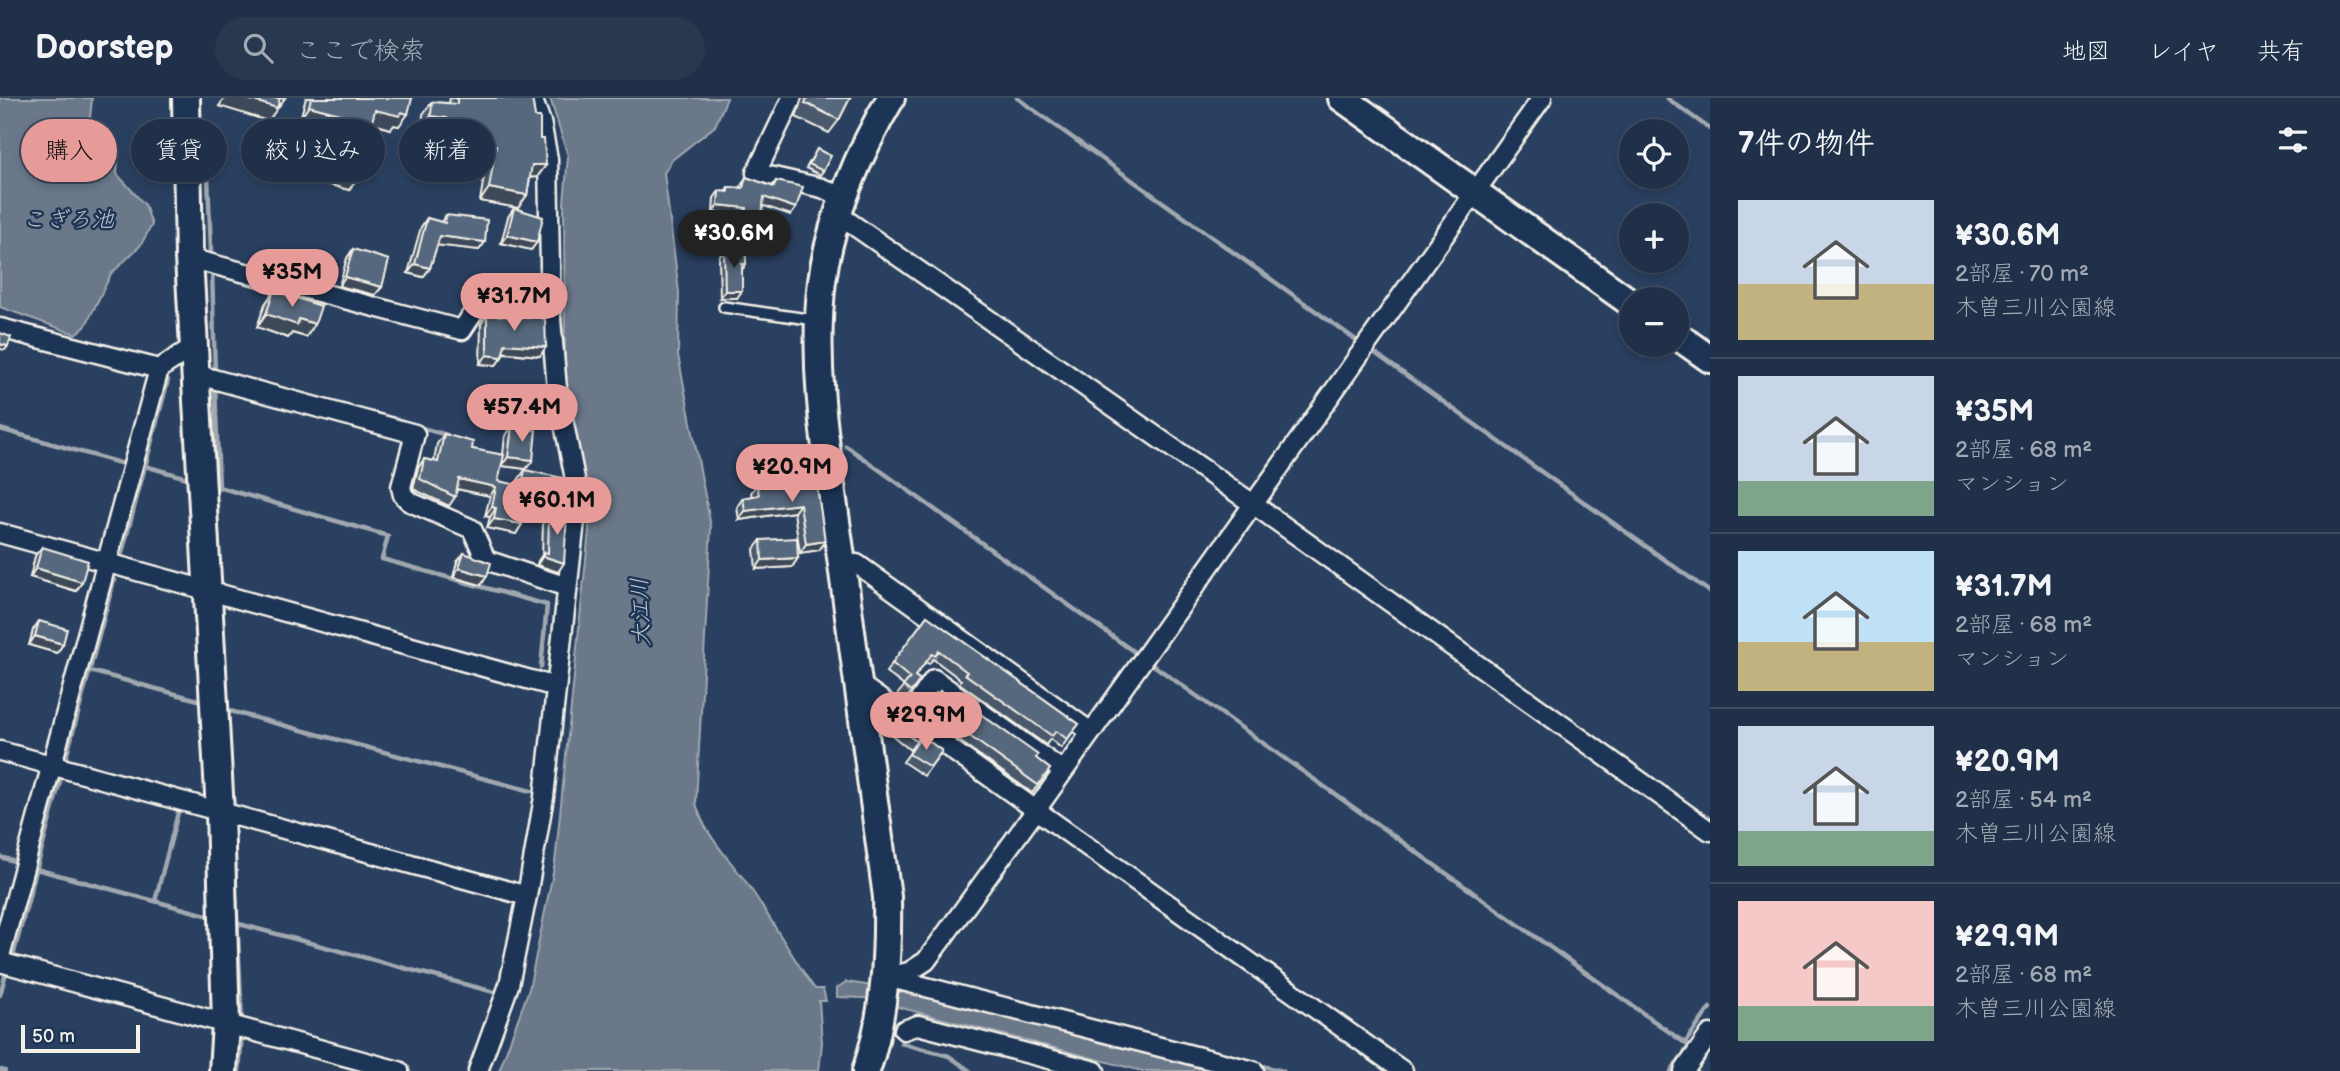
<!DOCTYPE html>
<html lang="ja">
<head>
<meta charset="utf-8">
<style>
	:root { --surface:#203048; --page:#28384f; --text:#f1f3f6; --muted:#a2a9b4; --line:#3d4b60; --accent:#e69b98 }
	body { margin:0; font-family:"Balsamiq Sans","Klee One",sans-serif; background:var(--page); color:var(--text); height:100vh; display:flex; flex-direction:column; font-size:26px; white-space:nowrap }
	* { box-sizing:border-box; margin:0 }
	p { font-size:23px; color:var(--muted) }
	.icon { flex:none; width:38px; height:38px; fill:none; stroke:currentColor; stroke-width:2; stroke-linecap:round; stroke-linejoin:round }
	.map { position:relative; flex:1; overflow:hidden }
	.drawer { display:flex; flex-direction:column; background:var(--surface); width:630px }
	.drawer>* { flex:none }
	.hud { position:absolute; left:21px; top:21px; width:665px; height:63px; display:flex; gap:14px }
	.controls { position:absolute; left:1619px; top:21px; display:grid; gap:14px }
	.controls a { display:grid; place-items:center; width:70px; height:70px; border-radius:50%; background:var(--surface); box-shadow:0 4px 10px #0003,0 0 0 2px var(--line); font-size:35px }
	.scale { position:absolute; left:21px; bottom:18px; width:119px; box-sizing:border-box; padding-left:7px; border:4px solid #f4f1e8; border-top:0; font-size:19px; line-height:24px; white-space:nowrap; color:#f4f1e8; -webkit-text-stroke:5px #1d3557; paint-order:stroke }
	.price { position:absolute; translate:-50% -60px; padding:0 16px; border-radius:24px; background:var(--accent); color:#111; font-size:23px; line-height:46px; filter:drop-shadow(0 2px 4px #0008) }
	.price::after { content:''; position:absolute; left:50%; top:42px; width:21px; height:16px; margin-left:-10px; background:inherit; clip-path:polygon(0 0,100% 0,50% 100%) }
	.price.current { background:#222; color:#fff }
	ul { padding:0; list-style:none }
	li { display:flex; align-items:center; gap:21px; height:175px; padding:0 28px }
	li+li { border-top:2px solid var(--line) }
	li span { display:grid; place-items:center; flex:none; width:196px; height:140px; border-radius:0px; color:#555 }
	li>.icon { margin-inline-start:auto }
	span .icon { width:84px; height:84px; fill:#fffc; stroke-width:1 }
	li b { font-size:30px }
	h2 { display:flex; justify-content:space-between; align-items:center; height:84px; padding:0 28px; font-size:30px }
	.tag { padding:0 24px; border-radius:32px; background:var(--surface); box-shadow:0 4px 10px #0003,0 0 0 2px var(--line); font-size:24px; line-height:63px }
	.tag.current { background:var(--accent); color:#111 }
	header { display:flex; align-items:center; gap:42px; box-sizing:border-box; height:98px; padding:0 35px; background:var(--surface); border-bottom:2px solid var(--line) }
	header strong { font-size:33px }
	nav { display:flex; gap:38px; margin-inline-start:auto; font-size:24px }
	.search { width:490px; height:63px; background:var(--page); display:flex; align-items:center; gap:18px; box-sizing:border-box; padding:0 24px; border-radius:38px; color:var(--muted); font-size:26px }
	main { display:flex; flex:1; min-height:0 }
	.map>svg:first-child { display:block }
	.water { fill:#6a788a; stroke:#a1a8b0; stroke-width:2 }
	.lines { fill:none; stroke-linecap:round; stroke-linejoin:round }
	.stream { stroke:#a1a8b0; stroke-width:4.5 }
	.lane-casing { stroke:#f4f1e8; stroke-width:14 }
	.street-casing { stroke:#f4f1e8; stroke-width:23 }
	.secondary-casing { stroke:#f4f1e8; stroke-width:32 }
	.lane { stroke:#1d3557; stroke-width:9 }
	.street { stroke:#1d3557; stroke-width:18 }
	.secondary { stroke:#1d3557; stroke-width:26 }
	.wall { fill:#4a596c; stroke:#f4f1e8; stroke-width:2 }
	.shaded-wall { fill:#3c4858; stroke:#f4f1e8; stroke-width:2 }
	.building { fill:#56677d; stroke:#f4f1e8; stroke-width:2 }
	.labels { text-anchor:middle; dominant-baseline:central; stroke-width:5; stroke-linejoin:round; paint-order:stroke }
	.water-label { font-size:23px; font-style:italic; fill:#bdc1c2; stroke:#1d3557 }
</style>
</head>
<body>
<header>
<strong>Doorstep</strong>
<div class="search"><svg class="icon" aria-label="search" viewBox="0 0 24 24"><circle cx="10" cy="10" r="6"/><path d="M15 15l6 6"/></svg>ここで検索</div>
<nav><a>地図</a><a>レイヤ</a><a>共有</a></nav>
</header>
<main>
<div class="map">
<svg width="1710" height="973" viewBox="0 0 1710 973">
	<rect width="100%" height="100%" fill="#2a4060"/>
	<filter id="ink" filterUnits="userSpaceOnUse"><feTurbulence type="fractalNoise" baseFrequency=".0143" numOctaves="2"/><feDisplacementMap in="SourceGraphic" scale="14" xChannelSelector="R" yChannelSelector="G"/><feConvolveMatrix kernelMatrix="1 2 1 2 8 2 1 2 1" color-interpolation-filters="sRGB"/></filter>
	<g filter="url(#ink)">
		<g class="water">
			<polygon points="0,0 92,0 89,31 94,45 98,39 110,42 119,50 117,76 145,107 152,127 140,148 111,176 85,229 75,236 0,209"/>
			<path d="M550,0h177l-12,28 -43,34 -8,13 15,119 -1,63 33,172 -15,276c8,33 36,58 55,86 22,33 41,68 64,100h8l3,12h-7l3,42 -3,28h-320l30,-82 26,-126 34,-333 -2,-35 -22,-118 -1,-174 4,-47z"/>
			<polygon points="846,884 900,892 1211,973 1142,973 864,900 837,899 837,890"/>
		</g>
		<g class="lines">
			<g class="stream">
				<polyline points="1017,0 1359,244"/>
				<polyline points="1667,0 1710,31"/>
				<polyline points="207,54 211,154"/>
				<polyline points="212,172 215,275"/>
				<polyline points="1372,253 1710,494"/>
				<polyline points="215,288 219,389"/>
				<polyline points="418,329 447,337"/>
				<polyline points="0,331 127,367"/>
				<polyline points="846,348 1137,556"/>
				<polyline points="145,368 187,380"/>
				<polyline points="215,388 388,438 382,461 547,507 541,569"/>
				<polyline points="122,455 168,282"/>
				<polyline points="1149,564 1689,948 1671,973"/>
				<polyline points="90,573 198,602"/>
				<polyline points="226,612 531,693"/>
				<polyline points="64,667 114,482"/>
				<polyline points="234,752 242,925"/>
				<polyline points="0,759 17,764"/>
				<polyline points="36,771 210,818"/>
				<polyline points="155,803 180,707"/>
				<polyline points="239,826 494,894"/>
				<polyline points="12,862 62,676"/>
				<polyline points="0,897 7,871"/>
				<polyline points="901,945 949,958 970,973"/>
				<polyline points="1685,945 1710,910"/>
				<polyline points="1258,967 1283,973"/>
				<polyline points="0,972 5,973"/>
				<polyline points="239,973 242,935"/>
			</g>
			<defs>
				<polyline id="lane" points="724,209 815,222"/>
				<g id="street">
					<polyline points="792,0 756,75 822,90 845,101"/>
					<polyline points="839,117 1253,406 1710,733"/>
					<polyline points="189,160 462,232 481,203 551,221"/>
					<polyline points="0,230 159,271"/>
					<polyline points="195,276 415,336 401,389 403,397 410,404 472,431 486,462 567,489"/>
					<polyline points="0,435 556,589"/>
					<polyline points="842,467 857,466 1091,634"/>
					<polyline points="858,585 1036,712 1542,0"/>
					<polyline points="907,620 934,581 1063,673"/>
					<polyline points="0,653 527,798"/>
					<polyline points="0,858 159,271 194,248"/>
					<polyline points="0,864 399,973"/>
					<polyline points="885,879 909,874 926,863 1036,712 1403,973"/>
					<polyline points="891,880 1254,973"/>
					<polyline points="904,932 918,927 1095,973"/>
					<polyline points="478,973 509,887 527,798 544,699 578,396 557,291 551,221 548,61 541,24 532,0"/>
					<polyline points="1684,973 1710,936"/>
				</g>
				<g id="secondary">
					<polyline points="186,0 189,160 220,714 226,926 223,973"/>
					<polyline points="1342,0 1631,205"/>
					<polyline points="1676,237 1710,261"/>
					<path d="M866,973c19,-55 22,-115 21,-174 -15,-115 -31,-231 -47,-347 -12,-89 -29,-179 -18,-269 8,-61 38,-131 69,-183"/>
				</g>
			</defs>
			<use href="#lane" class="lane-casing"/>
			<use href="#street" class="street-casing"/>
			<use href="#secondary" class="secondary-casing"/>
			<use href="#lane" class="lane"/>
			<use href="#street" class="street"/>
			<use href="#secondary" class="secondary"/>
		</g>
		<g class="wall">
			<polygon points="306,0 412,0 399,28 394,27 391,31 372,26 349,92 316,83 331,29 300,21"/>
			<polygon points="450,0 532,0 535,19 546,67 537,79 530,80 527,97 518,110 480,103 487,60 456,58 455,64 446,77 430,73 438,32 422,31 423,16 432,4 449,5"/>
			<polygon points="802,0 850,0 839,22 829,35 796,19"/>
			<polygon points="274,39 288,60 281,69 262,63 267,48"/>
			<polygon points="817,51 823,73 820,77 806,70"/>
			<polygon points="746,79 772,88 776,83 796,110 791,117 763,107 754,151 739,149 741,117 713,114 714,100 719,93 725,94 728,89 740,90"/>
			<polygon points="514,110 537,144 531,152 501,145 508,119"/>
			<polygon points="446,117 485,144 479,152 437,147 430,170 423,179 408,175 421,129 427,120 441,124"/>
			<polygon points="353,151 382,189 375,197 339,188 347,160"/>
			<polygon points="724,152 746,166 742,172 737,200 720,200 719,159"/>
			<polygon points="274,193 315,226 306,239 292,235 288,240 257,229 265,206"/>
			<polygon points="487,217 528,220 530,217 540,258 503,255 502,259 496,267 480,266 481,226"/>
			<polygon points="512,329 526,371 502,368 503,362 498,383 517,387 518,382 525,372 558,406 551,415 526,410 522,426 516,436 487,430 490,419 485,418 490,398 457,391 455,399 449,408 413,391 418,370 424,361 434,363 437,346 444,336 472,351 503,357 505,338"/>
			<polygon points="794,385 819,452 800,455 794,414 739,422 737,409 743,400 752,398 751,395 757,386"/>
			<polygon points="549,416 558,474 537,467 538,463 542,457 543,424"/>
			<polygon points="761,442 798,460 792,469 756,471 754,451"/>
			<polygon points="42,449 82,484 76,493 30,479 35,458"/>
			<polygon points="464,455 487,478 481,487 453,479 457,464"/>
			<polygon points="927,518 1079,626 1061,650 1050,641 1046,647 959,585 961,582 933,561 929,566 926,564 915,578 920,582 905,603 897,597 904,588 886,574"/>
			<polygon points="39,523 63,546 57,555 29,547 33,532"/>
			<polygon points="940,593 1050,671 1032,695 923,617"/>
			<polygon points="906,620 924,633 910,652 893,638"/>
			<polygon points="922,638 942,653 924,678 903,664"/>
		</g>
		<g class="shaded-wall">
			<polygon points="225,0 285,0 268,23 219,8"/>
			<polygon points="309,8 340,16 331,29 300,21"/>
			<polygon points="375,12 401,14 408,16 399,28 394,27 391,31 367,24"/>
			<polygon points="431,18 447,20 438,32 422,31"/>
			<polygon points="459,45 496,48 487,60 450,57"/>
			<polygon points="268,54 288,60 281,69 262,63"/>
			<polygon points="439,61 455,64 446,77 430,73"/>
			<polygon points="532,67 546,67 537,79 523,80"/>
			<polygon points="325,71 358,79 349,92 316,83"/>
			<polygon points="489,90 527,97 518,110 480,103"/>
			<polygon points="764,99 796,110 791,117 758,106"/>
			<polygon points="718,107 747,110 741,117 713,114"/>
			<polygon points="507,137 537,144 531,152 501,145"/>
			<polygon points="440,138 485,144 479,152 434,147"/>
			<polygon points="744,141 759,144 754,151 739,149"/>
			<polygon points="415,166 430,170 423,179 408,175"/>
			<polygon points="345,179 382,189 375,197 339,188"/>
			<polygon points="725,193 742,193 737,200 720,200"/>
			<polygon points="266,216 299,221 315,226 306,239 292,235 288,240 257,229"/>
			<polygon points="0,246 8,248 5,252 0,251"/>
			<polygon points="505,246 546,249 540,258 499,254"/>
			<polygon points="487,257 502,259 496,267 480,266"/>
			<polygon points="508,359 533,362 526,371 502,368"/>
			<polygon points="459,381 496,389 490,398 452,390"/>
			<polygon points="528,399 558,406 551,415 521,409"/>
			<polygon points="800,406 794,414 739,422 745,413"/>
			<polygon points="492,409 496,410 490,419 485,418"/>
			<polygon points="494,421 522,426 516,436 487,430"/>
			<polygon points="825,443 819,452 800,455 806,446"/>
			<polygon points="543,458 564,465 558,474 537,467"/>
			<polygon points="798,460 792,469 756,471 762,462"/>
			<polygon points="36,470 82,484 76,493 30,479"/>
			<polygon points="459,470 487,478 481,487 453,479"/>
			<polygon points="35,538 63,546 57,555 29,547"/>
		</g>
		<g class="building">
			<polygon points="244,0 280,0 277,10"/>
			<polygon points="311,0 412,0 408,16 401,14 400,18 375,12 358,79 325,71 340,16 309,8"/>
			<polygon points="457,0 532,0 535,19 540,19 540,41 544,41 546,67 532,67 527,97 489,90 496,48 459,45 455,64 439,61 447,20 431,18 432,4 457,6"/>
			<polygon points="807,0 850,0 839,22 805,5"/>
			<polygon points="274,39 292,44 288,60 268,54"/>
			<polygon points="817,51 831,58 823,73 809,66"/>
			<polygon points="746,79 774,89 776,83 803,89 796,110 764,99 759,144 744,141 747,110 718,107 719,93 728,94 728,89 743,90"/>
			<polygon points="514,110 543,119 537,144 507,137"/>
			<polygon points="446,117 487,122 485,144 440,138 430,170 415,166 427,120 445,125"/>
			<polygon points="353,151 389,162 382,189 345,179"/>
			<polygon points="724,152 746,153 746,166 742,166 742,193 725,193"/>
			<polygon points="274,193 321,208 315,226 299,221 297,227 266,216"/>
			<polygon points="487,217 530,220 530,217 545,221 546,249 505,246 502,259 487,257"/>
			<polygon points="0,235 11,239 8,248 0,246"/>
			<polygon points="512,329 536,332 533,362 508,359"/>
			<polygon points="444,336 473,344 472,351 504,357 498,383 522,388 525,372 563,380 558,406 528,399 522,426 494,421 496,410 492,409 496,389 459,381 455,399 420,381 424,361 438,364"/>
			<polygon points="794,381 794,385 816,382 825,443 806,446 800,406 745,413 743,400 759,397 757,386"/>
			<polygon points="549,416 567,416 564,465 543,458 544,454 548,455"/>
			<polygon points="797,440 798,460 762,462 761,442"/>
			<polygon points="42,449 88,463 82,484 36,470"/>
			<polygon points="464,455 491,465 487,478 459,470"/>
			<polygon points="927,518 1079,626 1067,641 1056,633 1052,638 965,576 967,574 939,553 935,558 932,556 915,578 920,582 911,594 903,588 910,580 892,565"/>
			<polygon points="39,523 67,531 63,546 35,538"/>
			<polygon points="940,593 948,599 951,595 1038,657 1036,660 1050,671 1038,687 929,609"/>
			<polygon points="906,620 924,633 916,643 899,630"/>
			<polygon points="922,638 942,653 930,669 909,656"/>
		</g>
	</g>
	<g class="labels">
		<g class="water-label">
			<text x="68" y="122">こぎろ池</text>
			<text transform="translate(641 514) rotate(-92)">大江川</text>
		</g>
	</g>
</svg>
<div class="controls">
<a><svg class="icon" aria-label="locate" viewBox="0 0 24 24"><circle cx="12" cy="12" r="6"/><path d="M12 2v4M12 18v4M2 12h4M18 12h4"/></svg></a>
<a>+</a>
<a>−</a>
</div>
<div class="scale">50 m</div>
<b class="price current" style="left:734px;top:172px">¥30.6M</b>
<b class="price" style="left:292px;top:211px">¥35M</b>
<b class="price" style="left:514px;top:235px">¥31.7M</b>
<b class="price" style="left:522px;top:346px">¥57.4M</b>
<b class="price" style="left:792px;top:406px">¥20.9M</b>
<b class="price" style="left:557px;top:439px">¥60.1M</b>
<b class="price" style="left:926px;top:654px">¥29.9M</b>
<div class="hud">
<a class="tag current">購入</a>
<a class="tag">賃貸</a>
<a class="tag">絞り込み</a>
<a class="tag">新着</a>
</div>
</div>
<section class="drawer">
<h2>7件の物件<svg class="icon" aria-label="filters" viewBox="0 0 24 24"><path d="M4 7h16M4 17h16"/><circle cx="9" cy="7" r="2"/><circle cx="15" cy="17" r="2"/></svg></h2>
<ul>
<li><span style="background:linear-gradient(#c9d6e8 60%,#c2b280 0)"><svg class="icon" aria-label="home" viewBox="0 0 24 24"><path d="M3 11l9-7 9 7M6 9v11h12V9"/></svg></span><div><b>¥30.6M</b><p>2部屋 · 70 m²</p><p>木曽三川公園線</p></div></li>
<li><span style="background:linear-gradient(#c9d6e8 75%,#7fa58c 0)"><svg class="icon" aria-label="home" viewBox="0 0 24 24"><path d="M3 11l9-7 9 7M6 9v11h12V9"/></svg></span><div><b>¥35M</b><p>2部屋 · 68 m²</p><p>マンション</p></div></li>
<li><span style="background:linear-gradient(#bfe0f5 65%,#c2b280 0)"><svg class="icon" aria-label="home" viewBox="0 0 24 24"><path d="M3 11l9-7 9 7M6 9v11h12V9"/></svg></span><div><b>¥31.7M</b><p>2部屋 · 68 m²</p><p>マンション</p></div></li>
<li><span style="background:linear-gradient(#c9d6e8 75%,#7fa58c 0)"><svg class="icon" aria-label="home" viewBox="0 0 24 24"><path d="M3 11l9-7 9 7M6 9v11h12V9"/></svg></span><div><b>¥20.9M</b><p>2部屋 · 54 m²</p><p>木曽三川公園線</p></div></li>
<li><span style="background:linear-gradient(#f6c9c9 75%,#7fa58c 0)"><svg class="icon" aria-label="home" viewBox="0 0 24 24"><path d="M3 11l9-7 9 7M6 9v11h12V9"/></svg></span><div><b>¥29.9M</b><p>2部屋 · 68 m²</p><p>木曽三川公園線</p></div></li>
</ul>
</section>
</main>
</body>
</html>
